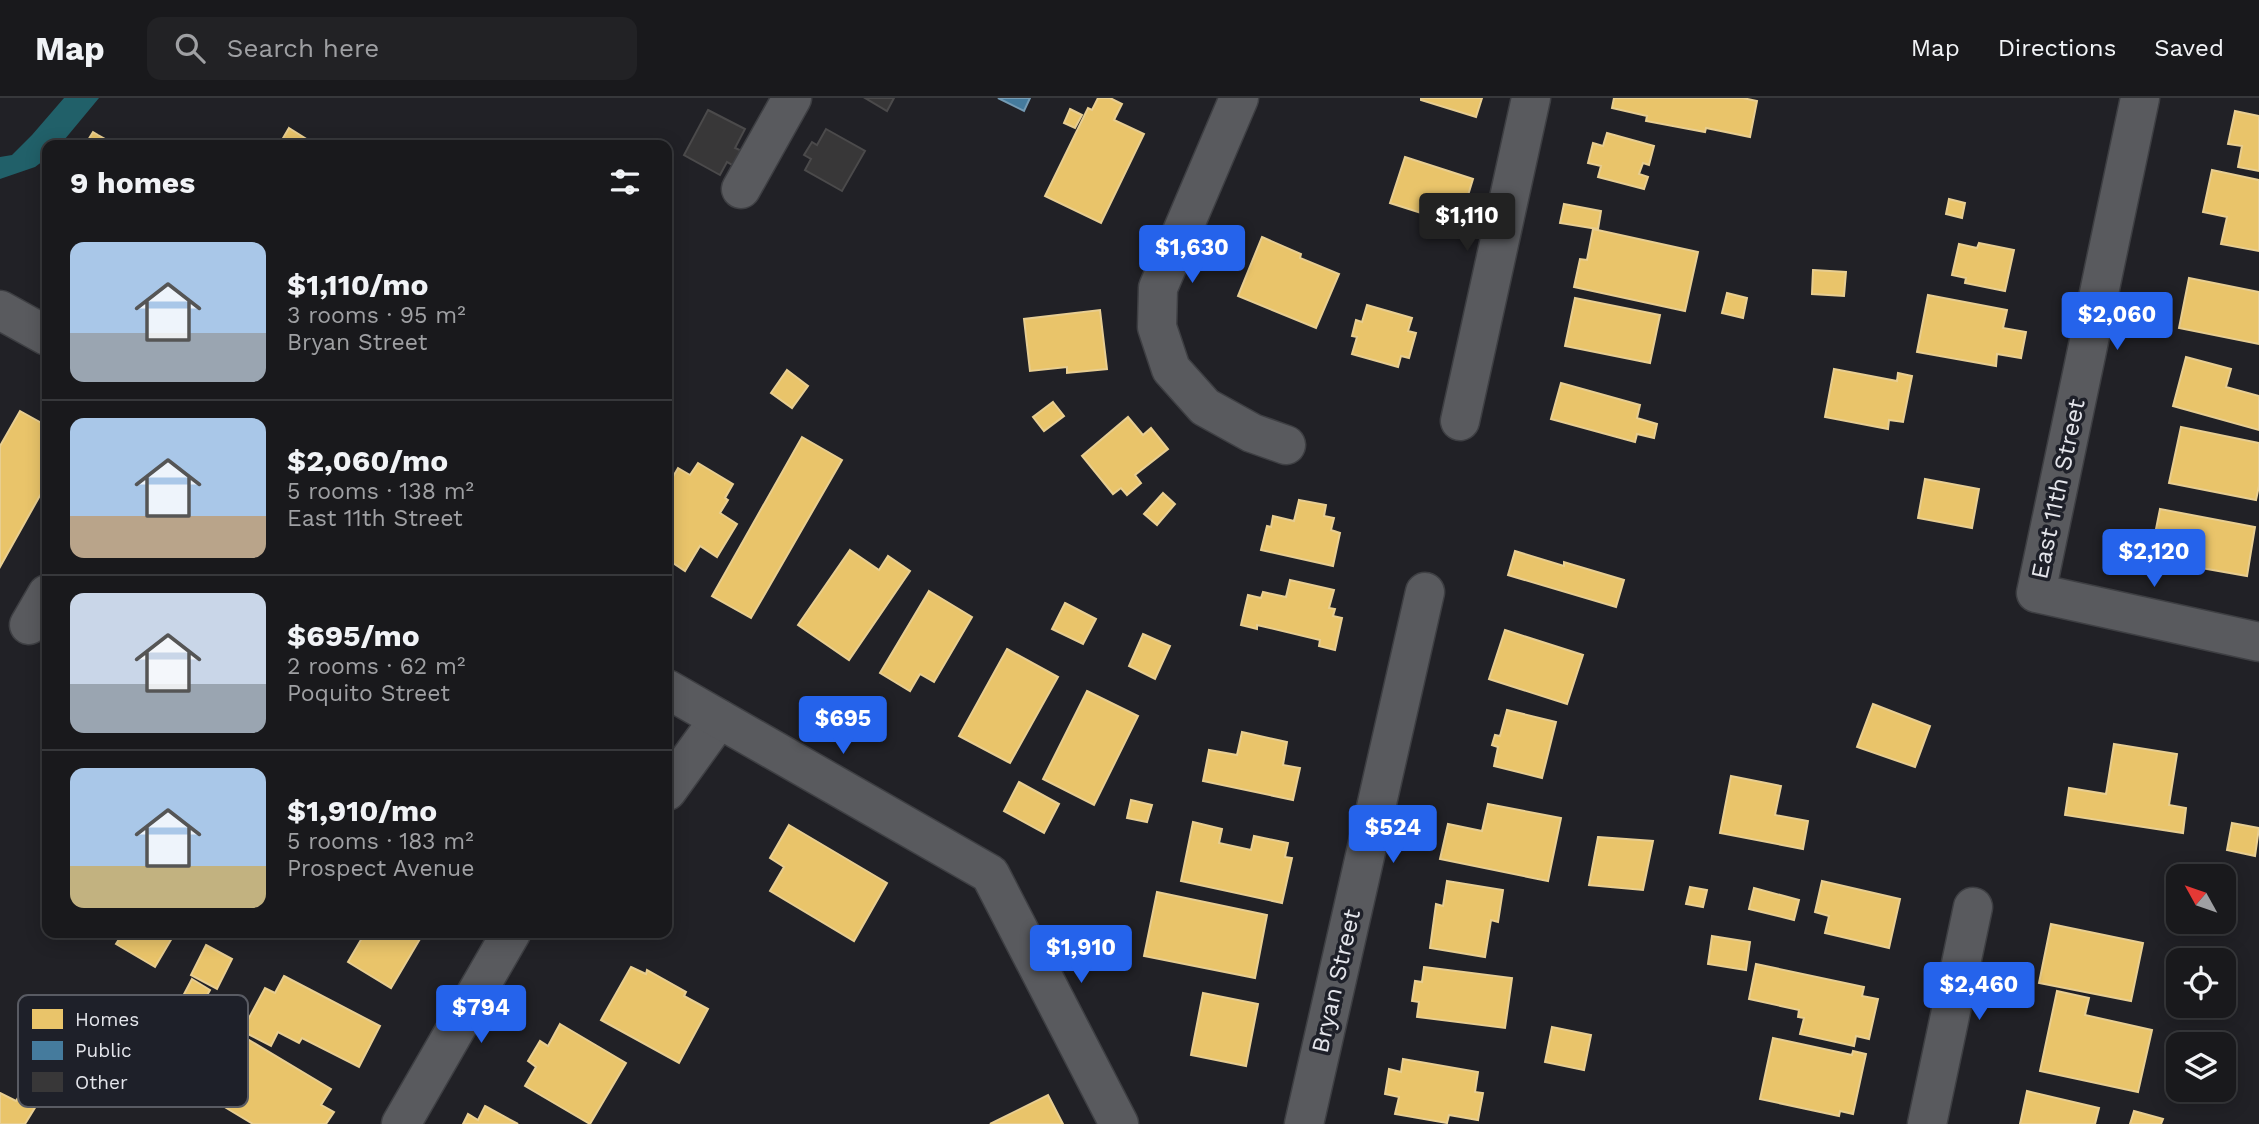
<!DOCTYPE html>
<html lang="en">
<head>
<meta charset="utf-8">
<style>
	:root { --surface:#19191c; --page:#222225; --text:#f1f3f6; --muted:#9fa0a3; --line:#37383b; --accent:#2563eb }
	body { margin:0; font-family:"Work Sans",sans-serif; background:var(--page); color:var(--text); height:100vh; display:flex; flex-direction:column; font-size:26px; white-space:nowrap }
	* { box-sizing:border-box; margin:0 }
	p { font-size:23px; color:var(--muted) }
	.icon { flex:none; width:38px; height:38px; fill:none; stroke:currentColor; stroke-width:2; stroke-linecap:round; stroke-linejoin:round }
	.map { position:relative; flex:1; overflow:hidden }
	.panel { position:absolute; left:42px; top:42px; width:630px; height:798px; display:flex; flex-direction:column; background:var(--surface); border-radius:14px; box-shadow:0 4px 18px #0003,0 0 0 2px var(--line) }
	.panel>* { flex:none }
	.needle { width:46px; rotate:310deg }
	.buttons { position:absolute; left:2166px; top:766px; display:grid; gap:14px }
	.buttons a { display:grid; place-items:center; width:70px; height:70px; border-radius:14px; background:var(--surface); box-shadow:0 4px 18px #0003,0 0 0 2px var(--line); font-size:35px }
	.price { position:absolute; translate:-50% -60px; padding:0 16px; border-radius:7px; background:var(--accent); color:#fff; font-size:23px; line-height:46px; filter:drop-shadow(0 2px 4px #0008) }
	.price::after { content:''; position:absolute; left:50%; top:42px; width:21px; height:16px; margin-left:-10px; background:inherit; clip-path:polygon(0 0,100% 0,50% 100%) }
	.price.selected { background:#222; color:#fff }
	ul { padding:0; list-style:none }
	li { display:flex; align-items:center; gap:21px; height:175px; padding:0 28px }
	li+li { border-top:2px solid var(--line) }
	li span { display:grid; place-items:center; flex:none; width:196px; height:140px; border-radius:14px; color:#555 }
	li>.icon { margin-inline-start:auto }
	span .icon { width:84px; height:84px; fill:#fffc; stroke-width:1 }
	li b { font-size:30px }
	h2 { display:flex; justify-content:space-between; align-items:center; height:84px; padding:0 28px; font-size:30px }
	header { display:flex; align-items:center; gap:42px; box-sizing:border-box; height:98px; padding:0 35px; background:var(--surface); border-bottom:2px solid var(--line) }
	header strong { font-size:33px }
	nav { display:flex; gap:38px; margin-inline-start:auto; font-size:24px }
	.search { width:490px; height:63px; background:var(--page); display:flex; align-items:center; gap:18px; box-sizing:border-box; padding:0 24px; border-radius:14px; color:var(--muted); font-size:26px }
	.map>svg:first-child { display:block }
	.water { fill:#216069 }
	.homes { fill:#e9c46a; stroke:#e8ce91; stroke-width:2 }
	.public { fill:#457b9d; stroke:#759bb4; stroke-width:2 }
	.building { fill:#383738; stroke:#4b4a4b; stroke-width:2 }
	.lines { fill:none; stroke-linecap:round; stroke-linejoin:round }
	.minor-casing { stroke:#3e3f43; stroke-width:41 }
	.tertiary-casing { stroke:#3e3f43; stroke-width:41 }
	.minor { stroke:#595a5e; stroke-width:38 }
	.tertiary { stroke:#595a5e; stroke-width:38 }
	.labels { text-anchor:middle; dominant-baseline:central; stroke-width:7; stroke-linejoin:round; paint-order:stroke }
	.street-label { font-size:24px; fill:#e4e5eb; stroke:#1e2029 }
	.key { fill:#1e2029; stroke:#595b63; stroke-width:2 }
	.key-label { font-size:19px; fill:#e4e5eb }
</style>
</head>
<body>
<header>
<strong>Map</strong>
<div class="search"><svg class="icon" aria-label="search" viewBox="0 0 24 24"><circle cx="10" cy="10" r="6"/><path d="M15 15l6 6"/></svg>Search here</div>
<nav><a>Map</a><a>Directions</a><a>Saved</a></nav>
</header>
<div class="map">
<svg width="2259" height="1026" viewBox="0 0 2259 1026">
	<rect width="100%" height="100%" fill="#212126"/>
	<polygon class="water" points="64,0 99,0 60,47 47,47 47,60 35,69 0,81 0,59 12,57 32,37"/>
	<g class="homes">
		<polygon points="1098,0 1110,0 1122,6 1114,22 1144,36 1101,125 1045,98 1088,10 1092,12"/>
		<polygon points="1421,0 1482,0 1476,19 1421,2"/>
		<polygon points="1614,0 1743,0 1757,3 1750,39 1706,30 1705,34 1646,23 1647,18 1612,10"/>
		<polygon points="1070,11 1082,17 1075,30 1064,25"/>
		<polygon points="2235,13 2259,18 2259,73 2238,69 2242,48 2228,46"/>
		<polygon points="289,30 316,47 279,47"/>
		<polygon points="93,34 98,37 116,47 85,47"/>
		<polygon points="1607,35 1654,48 1649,67 1643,65 1639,76 1648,79 1644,91 1598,79 1601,68 1588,65 1593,45 1603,48"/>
		<polygon points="1405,59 1473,81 1459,127 1390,105"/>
		<polygon points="2212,72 2259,82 2259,153 2221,146 2227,119 2203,114"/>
		<polygon points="1949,101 1965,105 1962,120 1946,116"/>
		<polygon points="1564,106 1601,113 1598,131 1560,125"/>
		<polygon points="1593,131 1698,154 1685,213 1574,189 1580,161 1587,162"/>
		<polygon points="1262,139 1301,156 1300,160 1339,176 1316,230 1238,198"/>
		<polygon points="1979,145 2014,152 2005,193 1965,185 1966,180 1952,177 1959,146 1977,150"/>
		<polygon points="1813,172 1846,174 1844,198 1812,196"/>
		<polygon points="2189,180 2259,194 2259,246 2179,230"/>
		<polygon points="1727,195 1747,200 1743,220 1722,215"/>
		<polygon points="1928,197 2007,212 2003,230 2026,234 2021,260 1997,256 1996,268 1917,254"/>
		<polygon points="1575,200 1660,217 1650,265 1565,248"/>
		<polygon points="1367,207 1412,220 1408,233 1416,235 1409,260 1401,258 1398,269 1352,256 1357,239 1352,238 1356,222 1362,224"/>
		<polygon points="1100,212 1107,271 1067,275 1067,269 1030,273 1024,221"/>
		<polygon points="2186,259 2231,271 2226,289 2259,298 2259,332 2173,308"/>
		<polygon points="1834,271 1897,283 1898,275 1912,278 1903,324 1889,322 1888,331 1825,319"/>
		<polygon points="787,272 808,288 792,310 771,295"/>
		<polygon points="1561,285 1640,307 1637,320 1657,326 1654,340 1637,336 1635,344 1551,321"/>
		<polygon points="1053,304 1064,318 1044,333 1033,319"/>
		<polygon points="20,313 47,328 47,385 0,469 0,348"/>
		<polygon points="1128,319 1143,337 1151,330 1168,351 1135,377 1141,385 1127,397 1121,390 1113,396 1082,358"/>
		<polygon points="2181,329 2259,345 2259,388 2256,402 2169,385"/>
		<polygon points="802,339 842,362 751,520 712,498"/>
		<polygon points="698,365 733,386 725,400 728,402 720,415 737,426 717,459 700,448 685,473 667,461 667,389 678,370 690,377"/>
		<polygon points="1925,381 1979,391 1972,430 1918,420"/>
		<polygon points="1163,395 1175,406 1157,427 1144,416"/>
		<polygon points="1299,402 1326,407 1324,418 1334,420 1331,432 1340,435 1333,468 1261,452 1267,428 1271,429 1273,418 1294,423"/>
		<polygon points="2160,411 2255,429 2247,478 2150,461"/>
		<polygon points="850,452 879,472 888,458 910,473 849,562 798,527"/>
		<polygon points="1515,453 1564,468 1564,464 1624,482 1616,509 1508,477"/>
		<polygon points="1290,482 1334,492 1329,510 1335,511 1333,518 1342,520 1335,552 1319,548 1320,542 1257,527 1257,531 1241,527 1248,497 1261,500 1263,494 1286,499"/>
		<polygon points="929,493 972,519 934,584 920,576 910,593 880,575"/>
		<polygon points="1065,505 1096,521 1083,546 1052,531"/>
		<polygon points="1505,532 1583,557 1567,606 1489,581"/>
		<polygon points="1143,536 1170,548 1155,581 1129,568"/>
		<polygon points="1007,551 1058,579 1010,665 959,638"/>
		<polygon points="1087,593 1138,618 1094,707 1043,681"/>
		<polygon points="1873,606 1930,628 1915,669 1857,649"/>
		<polygon points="1507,612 1556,624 1542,680 1494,668 1498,649 1492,647 1495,637 1500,638"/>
		<polygon points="1242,634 1287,644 1283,667 1300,670 1293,702 1203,683 1209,652 1237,657"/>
		<polygon points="2114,646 2177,656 2169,707 2186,710 2183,735 2065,717 2069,690 2106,696"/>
		<polygon points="1731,678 1781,688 1775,717 1808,723 1803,751 1720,735"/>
		<polygon points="1019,684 1059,706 1044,735 1004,713"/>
		<polygon points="1131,702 1152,707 1147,724 1127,720"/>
		<polygon points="1488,706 1561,720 1548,783 1440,761 1448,726 1482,733"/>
		<polygon points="1193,724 1222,731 1219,745 1251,752 1254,738 1288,745 1285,759 1292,760 1282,805 1181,783"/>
		<polygon points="2232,725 2259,730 2255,758 2227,752"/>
		<polygon points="789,727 887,785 854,843 770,793 784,769 770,760"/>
		<polygon points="1598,739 1653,743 1643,792 1589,787"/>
		<polygon points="1447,783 1503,792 1498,824 1491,822 1485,859 1430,850 1436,806 1443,808"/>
		<polygon points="1822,783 1900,801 1889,850 1825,835 1829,818 1815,814"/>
		<polygon points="1690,789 1707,792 1703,809 1686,806"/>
		<polygon points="1754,790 1799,802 1794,822 1749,811"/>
		<polygon points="1157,794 1267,817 1255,880 1144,858"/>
		<polygon points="2051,826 2143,845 2131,903 2039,885"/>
		<polygon points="123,835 175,835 155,869 116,846"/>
		<polygon points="365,835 409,835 420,841 391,890 348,864"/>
		<polygon points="1712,838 1750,844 1746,872 1708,866"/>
		<polygon points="206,847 232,861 217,891 191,877"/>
		<polygon points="1756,866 1864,889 1862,898 1878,901 1869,941 1856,938 1854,948 1800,936 1804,920 1798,919 1799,912 1749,901"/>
		<polygon points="631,869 646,876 647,872 686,894 684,898 708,911 679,965 601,922"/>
		<polygon points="1424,869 1512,880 1505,930 1417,919 1419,904 1412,903 1415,883 1422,884"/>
		<polygon points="284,878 380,928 359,969 302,940 299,945 278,934 271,948 242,933 265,890 275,895"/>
		<polygon points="192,881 210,892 201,908 183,898"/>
		<polygon points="2057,893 2089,900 2085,917 2152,932 2138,994 2040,973"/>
		<polygon points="1203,895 1258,906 1246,968 1191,957"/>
		<polygon points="560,926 626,965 590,1026 525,988 536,969 528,963 540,943 548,948"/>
		<polygon points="1552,929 1591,937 1584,972 1545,964"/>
		<polygon points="244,939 331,991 321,1007 334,1014 326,1026 253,1026 208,999"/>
		<polygon points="1773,940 1852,957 1853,953 1866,956 1853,1016 1840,1013 1839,1018 1760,1001"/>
		<polygon points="1403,961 1478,974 1475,994 1483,995 1478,1022 1449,1017 1447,1025 1395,1016 1399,999 1385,996 1389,971 1401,974"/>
		<polygon points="2027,993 2099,1010 2095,1026 2020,1026"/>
		<polygon points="0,995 16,1003 19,998 36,1008 25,1026 0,1026"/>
		<polygon points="1048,997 1063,1026 990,1026"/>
		<polygon points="485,1008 518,1026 463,1026 468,1016 478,1022"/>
		<polygon points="2134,1013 2163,1021 2161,1026 2130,1026"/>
	</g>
	<polygon class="public" points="998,0 1030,0 1024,13"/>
	<g class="building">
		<polygon points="865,0 894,0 887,13"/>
		<polygon points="708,12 745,31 735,50 742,53 734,68 727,64 720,77 684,57"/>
		<polygon points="826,31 865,53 842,93 805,72 811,61 804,57 812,44 817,47"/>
	</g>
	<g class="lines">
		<defs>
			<g id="minor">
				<polyline points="1239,0 1158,190 1157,229 1171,271 1205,309 1252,335 1286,347"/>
				<polyline points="2140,0 2036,495 2259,544"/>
				<polyline points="741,91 792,0"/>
				<polyline points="1460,323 1531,0"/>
				<polyline points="29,527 47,496"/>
				<polyline points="667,693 719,621"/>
				<polyline points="401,1026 511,835"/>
				<polyline points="1304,1026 1425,494"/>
				<polyline points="1927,1026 1973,809"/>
			</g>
			<g id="tertiary">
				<polyline points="0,212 47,238"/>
				<polyline points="667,591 990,776 1119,1026"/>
			</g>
		</defs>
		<use href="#minor" class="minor-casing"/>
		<use href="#tertiary" class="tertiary-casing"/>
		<use href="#minor" class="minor"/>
		<use href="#tertiary" class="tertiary"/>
	</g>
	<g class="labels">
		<g class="street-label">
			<text transform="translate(2058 391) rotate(-78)">East 11th Street</text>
			<text transform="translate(1336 883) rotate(-77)">Bryan Street</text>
		</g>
	</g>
	<rect x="18" y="897" width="230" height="112" rx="10" class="key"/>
	<rect x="32" y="911" width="31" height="20" fill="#e9c46a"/>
	<rect x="32" y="943" width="31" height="19" fill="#457b9d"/>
	<rect x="32" y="974" width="31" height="20" fill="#383738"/>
	<g class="key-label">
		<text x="75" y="928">Homes</text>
		<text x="75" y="959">Public</text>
		<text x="75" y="991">Other</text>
	</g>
</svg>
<div class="buttons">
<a><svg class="needle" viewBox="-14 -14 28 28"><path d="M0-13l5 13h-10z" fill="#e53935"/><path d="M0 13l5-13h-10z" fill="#9fa0a3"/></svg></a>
<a><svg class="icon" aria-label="locate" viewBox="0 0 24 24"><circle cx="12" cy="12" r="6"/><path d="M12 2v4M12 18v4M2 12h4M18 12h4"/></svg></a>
<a><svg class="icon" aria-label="layers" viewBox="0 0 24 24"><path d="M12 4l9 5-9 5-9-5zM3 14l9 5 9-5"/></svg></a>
</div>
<b class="price selected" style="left:1467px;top:155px">$1,110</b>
<b class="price" style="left:1192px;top:187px">$1,630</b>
<b class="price" style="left:2117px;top:254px">$2,060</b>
<b class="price" style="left:2154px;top:491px">$2,120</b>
<b class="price" style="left:843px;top:658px">$695</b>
<b class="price" style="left:1393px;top:767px">$524</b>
<b class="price" style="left:1081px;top:887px">$1,910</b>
<b class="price" style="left:1979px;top:924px">$2,460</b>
<b class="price" style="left:481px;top:947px">$794</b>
<section class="panel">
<h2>9 homes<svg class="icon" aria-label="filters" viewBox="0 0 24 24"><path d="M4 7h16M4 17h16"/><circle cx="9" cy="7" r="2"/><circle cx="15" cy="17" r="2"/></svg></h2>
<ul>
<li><span style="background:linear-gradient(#a9c7e8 65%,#9aa5b1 0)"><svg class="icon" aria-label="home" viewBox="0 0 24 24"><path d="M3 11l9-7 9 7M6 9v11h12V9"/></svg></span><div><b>$1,110/mo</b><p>3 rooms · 95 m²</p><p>Bryan Street</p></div></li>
<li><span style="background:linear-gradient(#a9c7e8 70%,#b9a48a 0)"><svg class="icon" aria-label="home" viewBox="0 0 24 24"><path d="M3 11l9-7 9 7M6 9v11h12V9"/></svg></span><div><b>$2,060/mo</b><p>5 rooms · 138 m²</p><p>East 11th Street</p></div></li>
<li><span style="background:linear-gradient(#c9d6e8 65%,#9aa5b1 0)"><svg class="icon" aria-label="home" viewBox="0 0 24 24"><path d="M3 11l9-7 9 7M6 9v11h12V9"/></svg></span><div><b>$695/mo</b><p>2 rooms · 62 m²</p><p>Poquito Street</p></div></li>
<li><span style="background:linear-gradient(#a9c7e8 70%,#c2b280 0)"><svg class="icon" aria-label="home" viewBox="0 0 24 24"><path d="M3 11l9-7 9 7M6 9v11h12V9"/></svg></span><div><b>$1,910/mo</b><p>5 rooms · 183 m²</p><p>Prospect Avenue</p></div></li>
</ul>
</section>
</div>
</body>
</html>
